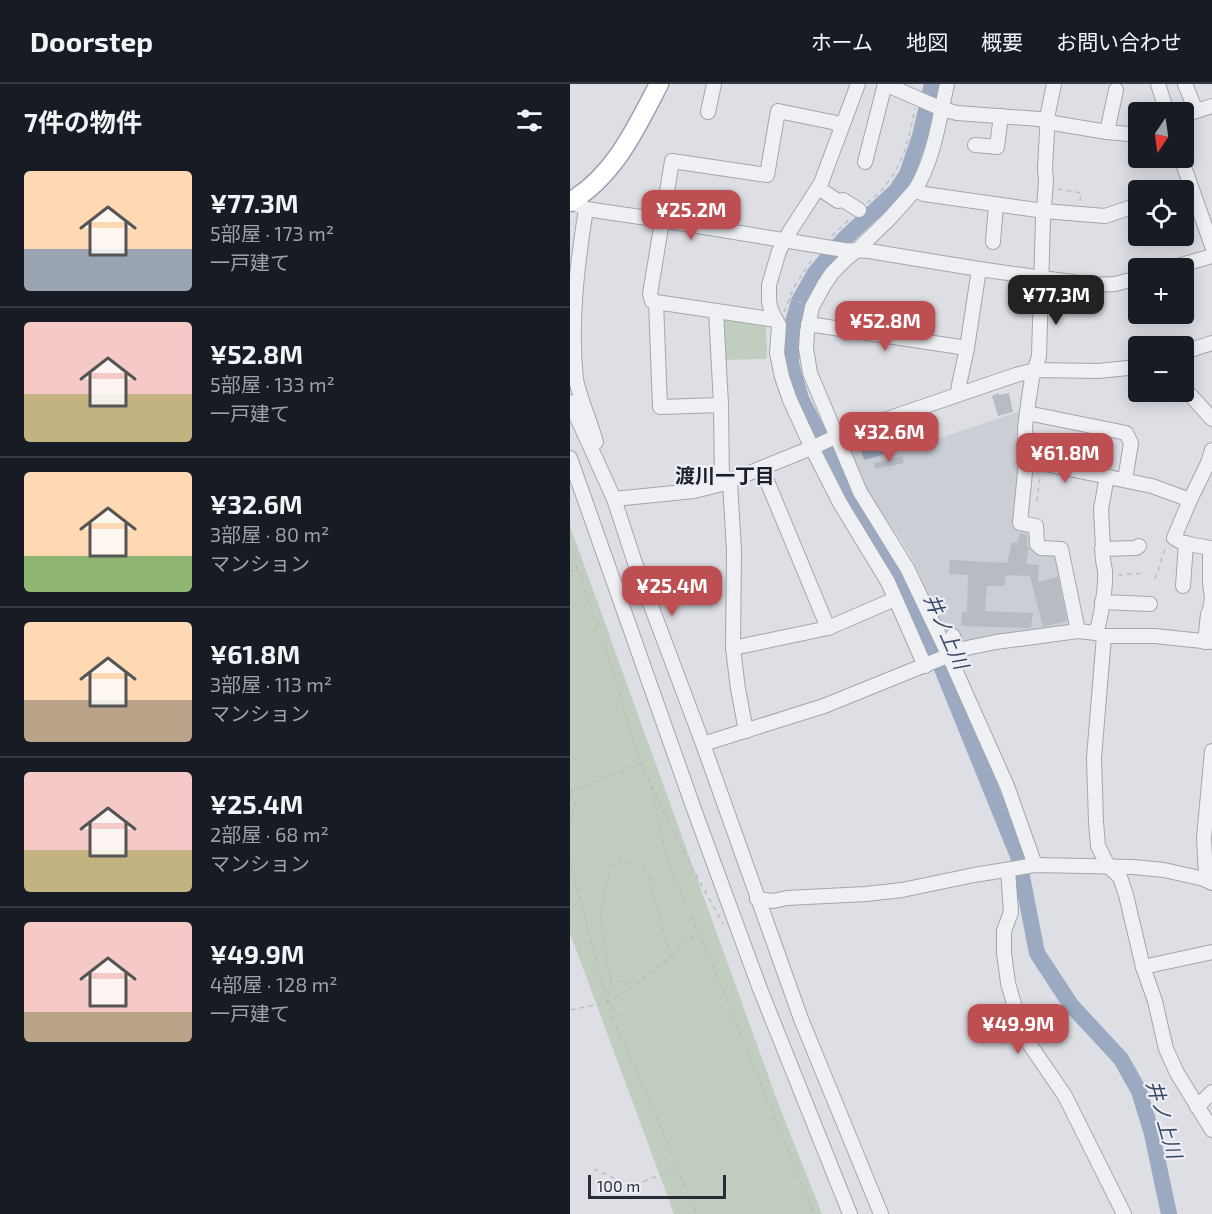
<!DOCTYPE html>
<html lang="ja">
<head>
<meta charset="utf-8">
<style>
	:root { --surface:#171b24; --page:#242831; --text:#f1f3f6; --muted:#9ea1a6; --line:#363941; --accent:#bd4f53 }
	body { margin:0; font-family:"Exo 2","Noto Sans JP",sans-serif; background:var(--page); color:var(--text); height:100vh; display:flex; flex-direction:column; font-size:22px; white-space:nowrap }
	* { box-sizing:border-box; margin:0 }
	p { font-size:20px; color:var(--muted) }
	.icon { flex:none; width:33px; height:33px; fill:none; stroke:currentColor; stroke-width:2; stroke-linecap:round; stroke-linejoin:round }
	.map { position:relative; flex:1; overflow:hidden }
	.drawer { display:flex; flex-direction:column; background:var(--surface); width:570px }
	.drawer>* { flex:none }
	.needle { width:39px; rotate:193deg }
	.fabs { position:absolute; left:558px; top:18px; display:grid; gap:12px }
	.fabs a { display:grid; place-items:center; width:66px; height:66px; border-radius:6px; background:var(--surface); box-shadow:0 3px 15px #0003; font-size:30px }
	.scale { position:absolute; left:18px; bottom:15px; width:138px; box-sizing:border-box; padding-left:6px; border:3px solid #282c39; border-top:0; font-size:16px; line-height:21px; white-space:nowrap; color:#282c39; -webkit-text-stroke:4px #eceef3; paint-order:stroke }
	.price { position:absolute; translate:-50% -51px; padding:0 14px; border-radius:12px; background:var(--accent); color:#fff; font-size:20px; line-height:39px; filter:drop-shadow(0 2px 3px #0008) }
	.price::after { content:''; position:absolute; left:50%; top:36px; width:18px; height:14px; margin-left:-9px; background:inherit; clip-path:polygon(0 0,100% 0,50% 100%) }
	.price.active { background:#222; color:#fff }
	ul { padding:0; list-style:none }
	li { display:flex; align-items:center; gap:18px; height:150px; padding:0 24px }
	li+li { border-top:2px solid var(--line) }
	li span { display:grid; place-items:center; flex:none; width:168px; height:120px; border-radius:6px; color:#555 }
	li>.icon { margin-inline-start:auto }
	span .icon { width:72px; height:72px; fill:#fffc; stroke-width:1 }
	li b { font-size:26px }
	h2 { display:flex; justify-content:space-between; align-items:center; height:72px; padding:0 24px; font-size:26px }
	header { display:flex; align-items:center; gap:36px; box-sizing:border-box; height:84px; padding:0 30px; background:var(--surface); border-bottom:2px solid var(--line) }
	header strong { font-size:28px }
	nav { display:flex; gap:33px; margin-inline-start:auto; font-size:21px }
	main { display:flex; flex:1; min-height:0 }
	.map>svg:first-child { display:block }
	.built { fill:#cbced5 }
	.green { fill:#c1cdbf }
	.water { fill:#9ba9c1 }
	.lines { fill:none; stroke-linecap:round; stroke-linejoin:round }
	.river { stroke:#9ba9c1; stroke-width:16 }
	.building { fill:#b7bbc4 }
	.minor-casing { stroke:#a3a6ae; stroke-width:16 }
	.major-casing { stroke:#9da2af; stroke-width:21 }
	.path { stroke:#bbbdc3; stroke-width:1.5; stroke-dasharray:4.5 4.5; stroke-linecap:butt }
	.minor { stroke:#eff0f4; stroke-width:14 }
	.major { stroke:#fff; stroke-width:18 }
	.labels { text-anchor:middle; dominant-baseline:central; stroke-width:4.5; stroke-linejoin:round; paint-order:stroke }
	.neighbourhood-label { font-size:20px; font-weight:bold; fill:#1a1e2a; stroke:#eceef3 }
	.water-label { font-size:20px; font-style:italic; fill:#374868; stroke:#eceef3 }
</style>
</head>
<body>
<header>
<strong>Doorstep</strong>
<nav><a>ホーム</a><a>地図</a><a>概要</a><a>お問い合わせ</a></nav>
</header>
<main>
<section class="drawer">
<h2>7件の物件<svg class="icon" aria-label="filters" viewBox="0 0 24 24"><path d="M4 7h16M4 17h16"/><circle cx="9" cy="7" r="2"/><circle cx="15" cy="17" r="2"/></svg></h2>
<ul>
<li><span style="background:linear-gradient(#ffd9b3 65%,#9aa5b1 0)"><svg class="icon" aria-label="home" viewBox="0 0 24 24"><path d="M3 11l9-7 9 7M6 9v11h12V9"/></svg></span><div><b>¥77.3M</b><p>5部屋 · 173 m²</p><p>一戸建て</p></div></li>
<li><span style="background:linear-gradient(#f6c9c9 60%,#c2b280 0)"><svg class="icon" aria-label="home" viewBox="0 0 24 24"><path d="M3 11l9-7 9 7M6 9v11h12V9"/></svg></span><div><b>¥52.8M</b><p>5部屋 · 133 m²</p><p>一戸建て</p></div></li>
<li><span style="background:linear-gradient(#ffd9b3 70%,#8fb573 0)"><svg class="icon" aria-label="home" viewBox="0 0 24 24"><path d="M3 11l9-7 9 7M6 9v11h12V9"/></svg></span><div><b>¥32.6M</b><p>3部屋 · 80 m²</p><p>マンション</p></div></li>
<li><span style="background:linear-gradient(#ffd9b3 65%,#b9a48a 0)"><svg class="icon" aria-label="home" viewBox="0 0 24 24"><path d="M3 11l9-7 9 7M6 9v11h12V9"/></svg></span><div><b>¥61.8M</b><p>3部屋 · 113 m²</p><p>マンション</p></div></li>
<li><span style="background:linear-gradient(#f6c9c9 65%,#c2b280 0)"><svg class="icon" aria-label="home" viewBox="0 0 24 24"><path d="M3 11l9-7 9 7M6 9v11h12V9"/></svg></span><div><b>¥25.4M</b><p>2部屋 · 68 m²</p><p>マンション</p></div></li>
<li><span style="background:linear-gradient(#f6c9c9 75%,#b9a48a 0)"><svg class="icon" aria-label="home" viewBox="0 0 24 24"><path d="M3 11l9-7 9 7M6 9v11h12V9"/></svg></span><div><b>¥49.9M</b><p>4部屋 · 128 m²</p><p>一戸建て</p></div></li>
</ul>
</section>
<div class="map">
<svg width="642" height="1130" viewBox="0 0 642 1130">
	<rect width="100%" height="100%" fill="#dddfe5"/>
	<polygon class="built" points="450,327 452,380 446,444 463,448 480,470 488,472 503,543 381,565 357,507 340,470 293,400 285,380 278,354 335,334 343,363"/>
	<g class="green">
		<polygon points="154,233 192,239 196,243 197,272 196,275 152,276 151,236"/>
		<polygon points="0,442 208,1019 252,1130 104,1130 0,849"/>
	</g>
	<polygon class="water" points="319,352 323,368 294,376 289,360"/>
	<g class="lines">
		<polyline class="river" points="362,0 350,52 337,90 326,107 275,154 259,172 245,189 229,217 223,238 221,280 231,315 264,379 329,490 364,565 448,772 467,869 501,921 551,975 569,1007 582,1050 599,1130"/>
	</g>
	<g class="building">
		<polygon points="429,309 429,311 439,309 443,328 428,332 422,312"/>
		<polygon points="350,345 354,357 345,360 341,348"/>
		<polygon points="332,372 334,379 305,385 304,379"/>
		<polygon points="450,449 457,451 457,462 459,464 456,480 469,481 468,498 488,493 497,537 473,543 460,492 436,491 434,502 417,502 415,527 463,529 461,544 391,542 392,527 397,528 398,491 379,490 380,476 437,479 442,458 447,459"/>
	</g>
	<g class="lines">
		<defs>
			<g id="minor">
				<polyline points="315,0 372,25 387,29 469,35 483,39 537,48 559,50 568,47"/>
				<path d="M377,0c-8,36 -13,75 -32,106l9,4 120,17 61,5 33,-11"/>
				<polyline points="484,0 478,29 475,84 476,98 473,135 469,272 462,294 458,320 455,344 456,378 450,439 466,442 467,460 471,464 491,465 508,547"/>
				<polyline points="588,0 597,28"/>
				<polyline points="615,0 626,27"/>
				<polyline points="138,28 144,0"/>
				<polyline points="614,31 642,22"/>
				<polyline points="537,48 546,6"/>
				<polyline points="405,61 427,63 431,32"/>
				<polyline points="611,74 642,162"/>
				<polyline points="295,78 315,0"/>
				<polyline points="248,104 268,117 273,116 289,126"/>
				<polyline points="345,106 320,134 287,166 276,175 262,189 254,201 242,223 237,248 236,264 240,289 290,408 337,484 379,572 437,702 465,781"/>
				<polyline points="1,117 16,125 91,136 274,166 299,167 409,185 523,201 545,200 568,194"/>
				<path d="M16,125c-9,56 -16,115 -10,171 5,21 14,41 20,62"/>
				<polyline points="423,158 426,121"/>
				<polyline points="601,184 642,172"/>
				<polyline points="86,218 206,236 209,241 207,269 212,293 220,316 242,364 270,419 318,498 355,582"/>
				<polyline points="146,227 151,321 152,400"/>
				<polyline points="206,236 201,226 199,217 199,201 209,167 220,147 251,99 288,0"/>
				<polyline points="238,240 397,264"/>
				<polyline points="614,268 642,259"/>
				<polyline points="614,304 642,335"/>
				<polyline points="388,310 389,301 397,264 409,185"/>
				<polyline points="0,318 44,415 65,479 133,660 231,935 311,1130"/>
				<polyline points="151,321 90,323 86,218 82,217 80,210 102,77 197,91 208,27 262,38 272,41"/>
				<polyline points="457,329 556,349 561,359 555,396"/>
				<polyline points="0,374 125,728 190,905 280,1130"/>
				<polyline points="456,378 465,378 582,402 620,416"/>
				<polyline points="192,385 258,544"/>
				<path d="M537,392l-6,33 2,39c-2,8 1,15 2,23 1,16 -4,47 -9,62l8,3h51l57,6"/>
				<polyline points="160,398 164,467 163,564 168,605 176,647"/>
				<polyline points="44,415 124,407 152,400 246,362 267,352 446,291 465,286 528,287 568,283"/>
				<polyline points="532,465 566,464 569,462"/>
				<polyline points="613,502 616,459"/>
				<polyline points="532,518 580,520"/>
				<polyline points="383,552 388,567"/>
				<polyline points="534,552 524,674 526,738 528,762 538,782 550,793 556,811 573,883 585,917 596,965 607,989 642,1046"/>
				<polyline points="635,558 638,530 640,526 642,514 640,499 640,464 613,459 604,454 620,416 638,379 642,366"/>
				<polyline points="163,564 258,544 325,515"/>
				<polyline points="133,660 254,622 397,564 426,558 508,547 526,549"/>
				<polyline points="438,786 441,828 434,847 434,869 438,899 450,941 454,952 495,1012 554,1130"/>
				<polyline points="634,795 636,791 634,754 642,667"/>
				<polyline points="187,815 203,817 217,814 296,810 332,806 404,791 465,781 563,783 594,786 634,795 642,799"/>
				<polyline points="573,883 642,868"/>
				<polyline points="627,1023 642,1008"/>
			</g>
			<path id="major" d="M0,118c45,-27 66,-74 89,-118"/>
		</defs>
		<use href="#minor" class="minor-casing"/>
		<use href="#major" class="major-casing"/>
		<g class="path">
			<polyline points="488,105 511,109 510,117"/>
			<path d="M297,119c6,-5 12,-10 17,-16 19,-21 26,-52 31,-79"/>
			<polyline points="262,152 280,135"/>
			<polyline points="219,215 232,219"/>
			<polyline points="214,228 224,203 243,174"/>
			<polyline points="467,417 470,392"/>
			<polyline points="0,464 23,529 71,680 112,765 153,840"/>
			<polyline points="0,487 7,485"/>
			<polyline points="548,491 575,489"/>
			<polyline points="585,495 596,462"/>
			<polyline points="81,703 98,779 148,894 244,1130"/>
			<polyline points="0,708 70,680"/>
			<polyline points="0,710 5,719 0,743"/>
			<polyline points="0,777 40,928 87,1034 126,1130"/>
			<polyline points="101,873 77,789 63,777 40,782 30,832 41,897 67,899 101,873 127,849"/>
			<polyline points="41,898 38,918 51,934"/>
			<polyline points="1,926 38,918 66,900"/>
			<polyline points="24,1085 62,1102 106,1085"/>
		</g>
		<use href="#minor" class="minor"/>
		<use href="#major" class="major"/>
	</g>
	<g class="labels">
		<g class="neighbourhood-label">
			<text x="155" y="391">渡川一丁目</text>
		</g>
		<g class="water-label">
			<text transform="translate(377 547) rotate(66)">井ノ上川</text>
			<text transform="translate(595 1035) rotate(74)">井ノ上川</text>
		</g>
	</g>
</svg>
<div class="fabs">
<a><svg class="needle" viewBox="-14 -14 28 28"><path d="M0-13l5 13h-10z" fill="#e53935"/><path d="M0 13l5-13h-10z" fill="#9ea1a6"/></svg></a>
<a><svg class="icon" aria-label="locate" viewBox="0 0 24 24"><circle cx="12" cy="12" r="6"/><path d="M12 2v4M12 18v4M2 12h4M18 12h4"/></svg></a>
<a>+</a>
<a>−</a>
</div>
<div class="scale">100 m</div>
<b class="price" style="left:121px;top:157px">¥25.2M</b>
<b class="price active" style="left:486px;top:242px">¥77.3M</b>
<b class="price" style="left:315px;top:268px">¥52.8M</b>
<b class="price" style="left:319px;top:379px">¥32.6M</b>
<b class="price" style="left:495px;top:400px">¥61.8M</b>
<b class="price" style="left:102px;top:533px">¥25.4M</b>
<b class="price" style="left:448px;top:971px">¥49.9M</b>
</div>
</main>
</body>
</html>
